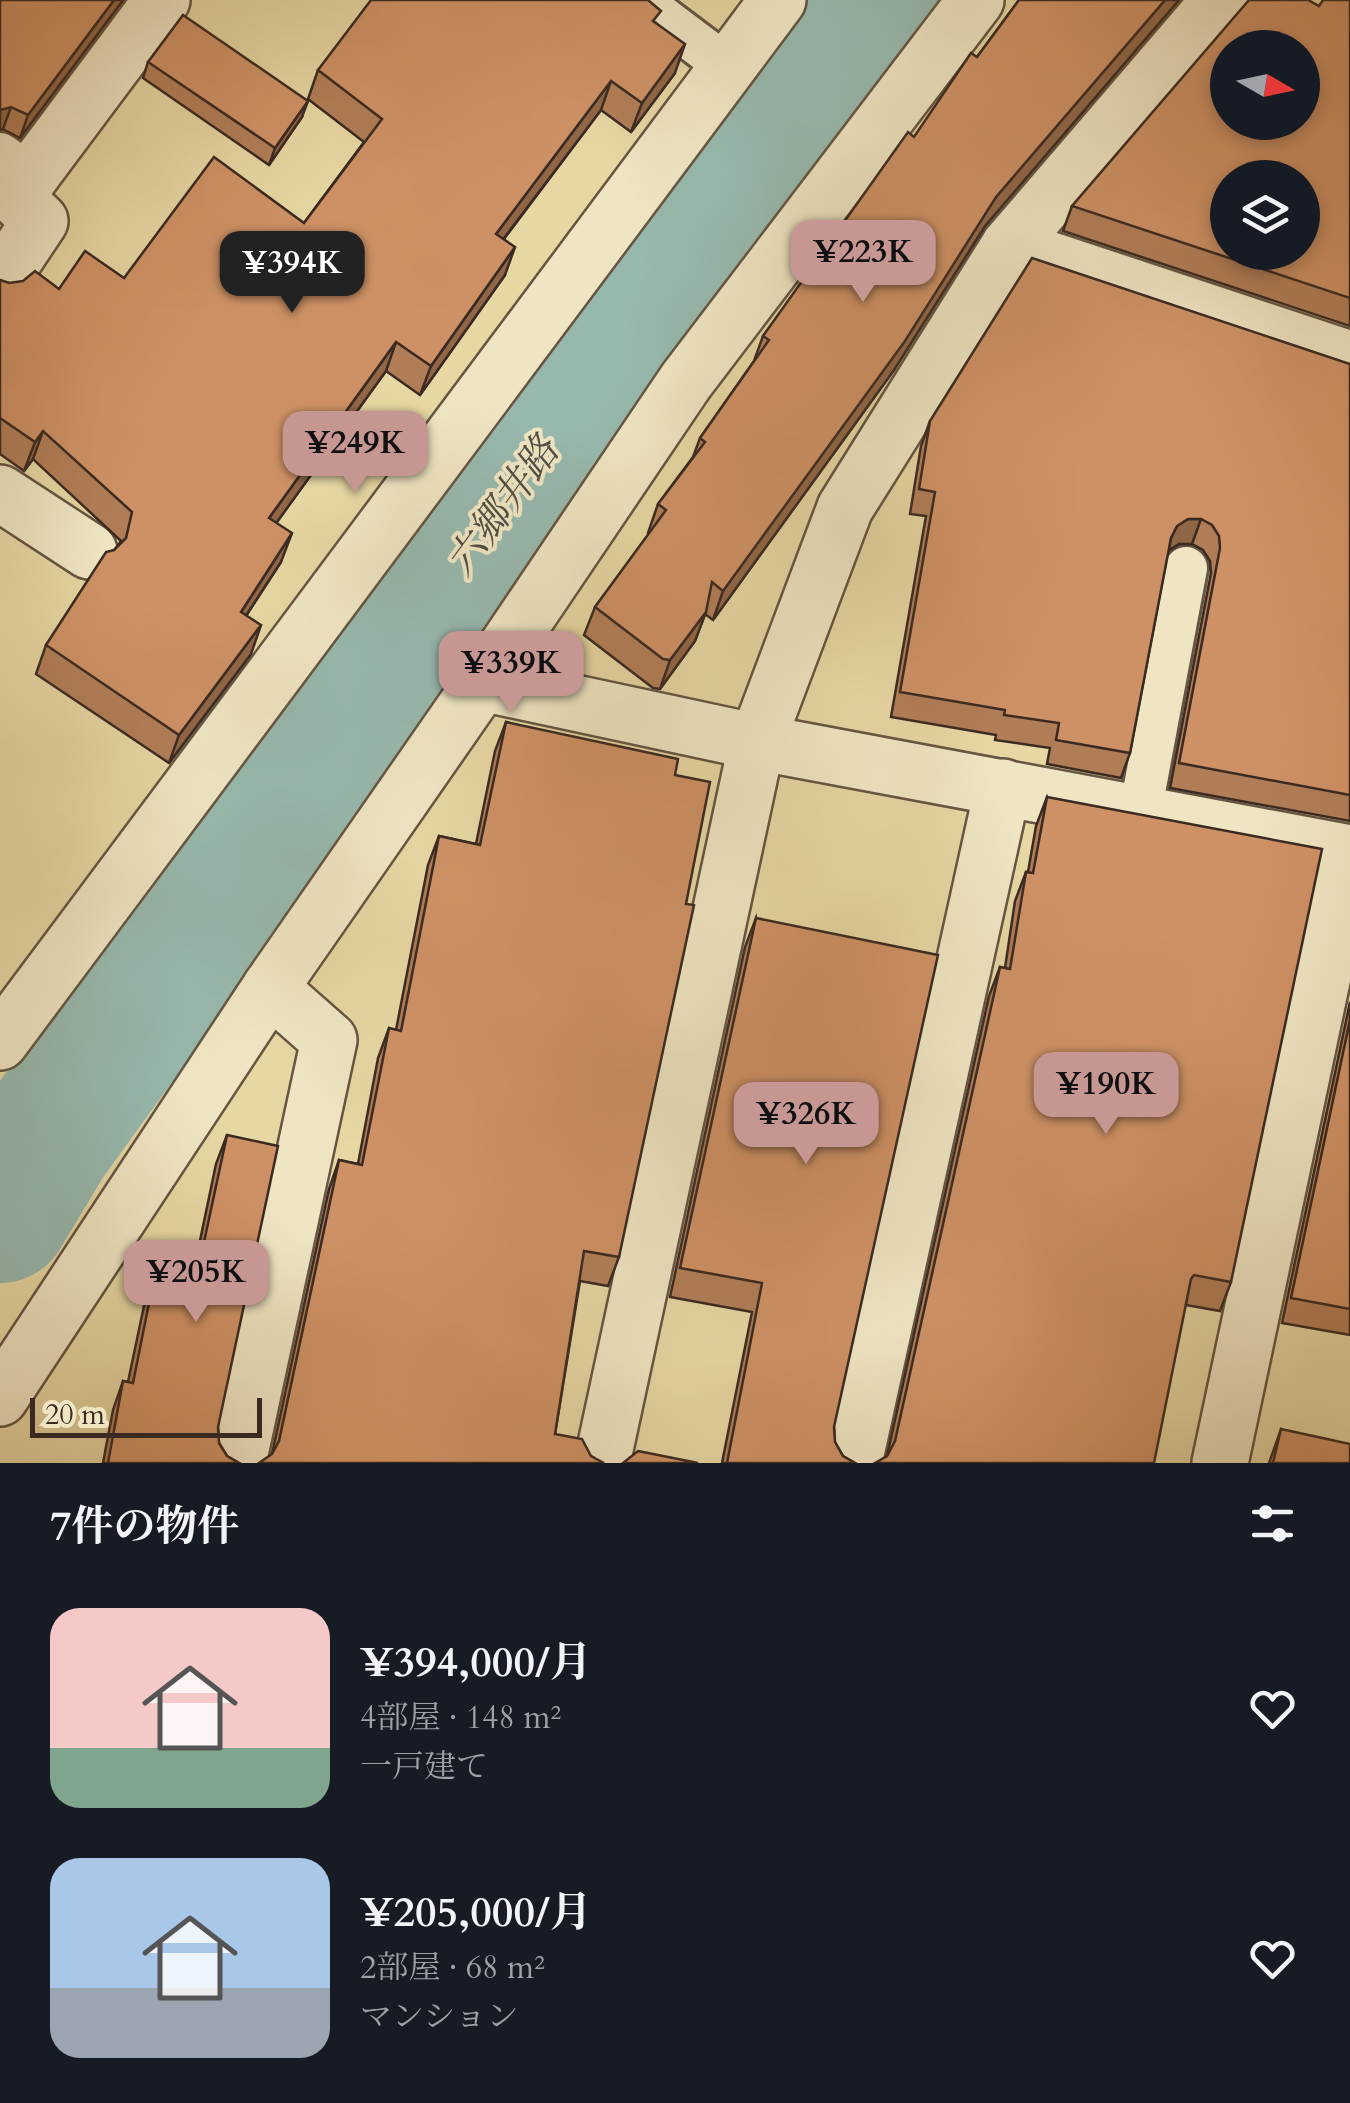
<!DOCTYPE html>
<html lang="ja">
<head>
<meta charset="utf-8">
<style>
	:root { --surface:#171b24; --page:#20242c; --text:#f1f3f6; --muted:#9ea1a6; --accent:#c59692 }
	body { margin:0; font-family:Cardo,"Noto Serif JP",serif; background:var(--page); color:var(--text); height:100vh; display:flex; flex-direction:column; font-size:38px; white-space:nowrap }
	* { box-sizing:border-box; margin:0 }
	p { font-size:32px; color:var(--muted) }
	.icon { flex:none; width:55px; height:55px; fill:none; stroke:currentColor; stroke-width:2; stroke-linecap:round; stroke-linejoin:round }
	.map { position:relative; height:1463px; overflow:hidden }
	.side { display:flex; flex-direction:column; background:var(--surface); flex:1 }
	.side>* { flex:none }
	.needle { width:65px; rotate:99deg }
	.controls { position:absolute; left:1210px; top:30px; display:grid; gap:20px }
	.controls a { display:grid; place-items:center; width:110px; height:110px; border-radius:50%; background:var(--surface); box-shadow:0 5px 15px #0003; font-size:50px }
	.scale { position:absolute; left:30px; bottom:25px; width:232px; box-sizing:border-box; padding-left:10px; border:5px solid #3a2a22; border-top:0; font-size:28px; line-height:35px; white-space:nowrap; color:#3a2a22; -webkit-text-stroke:8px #efe5c3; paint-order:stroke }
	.price { position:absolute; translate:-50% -85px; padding:0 22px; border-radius:20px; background:var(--accent); color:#111; font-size:32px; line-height:65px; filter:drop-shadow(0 2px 5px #0008) }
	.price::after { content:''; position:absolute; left:50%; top:60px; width:30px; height:22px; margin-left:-15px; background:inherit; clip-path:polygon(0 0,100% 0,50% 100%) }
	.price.on { background:#222; color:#fff }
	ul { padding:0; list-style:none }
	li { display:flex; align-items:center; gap:30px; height:250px; padding:0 50px }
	li span { display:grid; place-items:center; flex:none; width:280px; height:200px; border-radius:30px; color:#555 }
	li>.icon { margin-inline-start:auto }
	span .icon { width:120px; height:120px; fill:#fffc; stroke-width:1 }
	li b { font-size:42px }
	h2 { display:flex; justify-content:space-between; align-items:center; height:120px; padding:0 50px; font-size:42px }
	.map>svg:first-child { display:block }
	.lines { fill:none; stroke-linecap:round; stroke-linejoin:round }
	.stream { stroke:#727f75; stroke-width:22 }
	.river { stroke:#97b8ad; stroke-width:140 }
	.service-casing { stroke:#655542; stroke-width:48 }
	.minor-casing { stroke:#655542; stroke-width:60 }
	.tertiary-casing { stroke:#655542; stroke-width:60 }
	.service { stroke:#efe5c3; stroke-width:42 }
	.minor { stroke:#efe5c3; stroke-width:55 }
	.tertiary { stroke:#efe5c3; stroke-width:55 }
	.wall { fill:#b17d57; stroke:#3a2a22; stroke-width:2.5 }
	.shaded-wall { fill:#906647; stroke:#3a2a22; stroke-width:2.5 }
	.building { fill:#ce9165; stroke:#3a2a22; stroke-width:2.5; fill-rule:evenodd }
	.labels { text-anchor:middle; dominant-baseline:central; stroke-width:8; stroke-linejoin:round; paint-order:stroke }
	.water-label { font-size:40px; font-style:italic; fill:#514e45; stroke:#efe5c3 }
</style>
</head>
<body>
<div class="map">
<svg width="1350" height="1463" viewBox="0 0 1350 1463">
	<rect width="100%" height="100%" fill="#e6d7a3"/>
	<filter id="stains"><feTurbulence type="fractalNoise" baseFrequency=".002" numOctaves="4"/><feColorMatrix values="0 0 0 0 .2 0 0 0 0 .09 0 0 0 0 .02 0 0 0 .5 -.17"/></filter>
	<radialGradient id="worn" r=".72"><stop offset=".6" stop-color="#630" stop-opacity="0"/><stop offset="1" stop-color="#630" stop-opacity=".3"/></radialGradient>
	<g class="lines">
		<polyline class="stream" points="0,1116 45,1138"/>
		<polyline class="river" points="0,1213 45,1138 872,0"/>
		<defs>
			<g id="service">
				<polyline points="639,0 728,67"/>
				<polyline points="0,154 32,176"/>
				<polyline points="1140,813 1186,568"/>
			</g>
			<g id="minor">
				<polyline points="1009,246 1350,359"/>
				<polyline points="0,281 40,221 15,197 162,0"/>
				<polyline points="0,493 89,551"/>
				<polyline points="482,683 757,742 1350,853"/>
				<polyline points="0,1042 778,0"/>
				<polyline points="238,1463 329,1040 270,988"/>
				<polyline points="602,1463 757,742 845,508 1009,246 1220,0"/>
				<polyline points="854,1463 1003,787"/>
				<polyline points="1220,1463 1349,853"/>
			</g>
			<polyline id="tertiary" points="0,1398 270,988 482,683 686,381 976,0"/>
		</defs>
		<use href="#service" class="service-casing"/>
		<use href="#minor" class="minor-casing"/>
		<use href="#tertiary" class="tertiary-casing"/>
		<use href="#service" class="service"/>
		<use href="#minor" class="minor"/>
		<use href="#tertiary" class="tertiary"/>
	</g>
	<g class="wall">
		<polygon points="0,0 123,0 20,138 3,129 0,130"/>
		<polygon points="1019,0 1179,0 985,226 894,370 713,620 705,614 695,641 660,689 653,688 584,635 595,607 649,534 648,533 658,504 693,457 700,438 754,361 763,336 914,137 977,57"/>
		<polygon points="1350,0 1350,326 1063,231 1072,206 1319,6"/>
		<polygon points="656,23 675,73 631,132 601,110 504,239 505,275 420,395 386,371 276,523 281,562 246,616 251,654 169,763 36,674 46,645 121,541 33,459 24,471 0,454 0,280 9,283 59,289 124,278 304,223 364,142 308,99 318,70"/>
		<polygon points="148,62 302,117 269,165 143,78"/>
		<polygon points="1350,364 1350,821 1170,788 1211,573 1210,561 1203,550 1192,544 1179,544 1168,551 1130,753 1121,778 1047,764 1050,748 995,740 996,735 891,717 926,516 910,514 921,446 930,421"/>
		<polygon points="506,722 675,775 619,1257 608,1286 580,1281 555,1434 591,1456 272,1454 329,1189 339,1160 358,1164 378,1058 389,1028 396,1030 428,865 439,836 476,844 495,751"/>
		<polygon points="1047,797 1231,1282 1220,1311 1186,1305 887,1456 989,996 1000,967 1005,968 1015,901 1026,872 1028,872 1036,826"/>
		<polygon points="756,918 834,1427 835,1442 843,1456 855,1463 722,1463 752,1312 670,1297 745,947"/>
		<polygon points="1350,1002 1350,1335 1282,1323"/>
		<polygon points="227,1135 218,1427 219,1443 227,1456 239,1463 103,1463 113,1410 123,1381 128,1382 150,1277 160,1248 197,1255 216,1164"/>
		<polygon points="1281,1429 1350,1463 1269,1463"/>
	</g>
	<g class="shaded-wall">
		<polygon points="114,0 123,0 20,138 28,115"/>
		<polygon points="1165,0 1179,0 985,226 894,370 713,620 723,591 996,197"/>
		<polygon points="685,44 675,73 631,132 642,103"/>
		<polygon points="611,81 601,110 486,262 496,234"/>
		<polygon points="308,101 302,117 269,165 275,148"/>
		<polygon points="11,107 3,129 0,130 0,110"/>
		<polygon points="515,247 505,275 420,395 431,366"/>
		<polygon points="396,342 386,371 259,547 269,518"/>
		<polygon points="43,431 33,459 24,471 35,442"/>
		<polygon points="1188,519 1201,519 1192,544 1179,544 1168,551 1171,538 1177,526"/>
		<polygon points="292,533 281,562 230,640 241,612"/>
		<polygon points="706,612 695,641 660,689 670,660"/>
		<polygon points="261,625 251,654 169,763 179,735"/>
	</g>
	<g class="building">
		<polygon points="0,0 114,0 28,115 11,107 0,110"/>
		<polygon points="371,0 648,0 661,11 653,21 685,44 642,103 611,81 496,234 515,247 431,366 396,342 269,518 292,533 241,612 261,625 179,735 46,645 106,552 114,550 126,538 132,512 43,431 35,442 0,418 0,280 9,283 23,281 35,271 59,289 85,251 124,278 214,157 304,223 382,119 318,70"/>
		<polygon points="1019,0 1165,0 996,197 905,341 723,591 712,582 706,612 670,660 663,659 595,607 666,510 658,504 705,442 700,438 769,340 763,336 908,132 914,137 971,53 977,57"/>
		<path d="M1249,0h59l11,6 4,-6h27v298l-278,-92zM1228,48h74v74h-74zM1228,178h74v74h-74z"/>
		<polygon points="183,15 308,101 275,148 148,62"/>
		<polygon points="1032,258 1350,364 1350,795 1179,763 1220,548 1219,536 1212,525 1201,519 1188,519 1177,526 1171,538 1130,753 1056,740 1059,723 1004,715 1005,710 900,692 935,492 919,489 930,421"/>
		<polygon points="506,722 678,759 675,775 710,782 686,904 694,905 619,1257 584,1251 555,1434 582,1439 591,1456 604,1463 259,1463 272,1454 279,1441 339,1160 362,1165 389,1028 401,1031 439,836 480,845"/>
		<polygon points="1047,797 1322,849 1231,1282 1194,1275 1191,1279 1154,1463 875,1463 887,1456 895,1441 1000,967 1010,969 1026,872 1033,873"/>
		<polygon points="756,918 938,955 834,1427 835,1442 843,1456 855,1463 727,1463 762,1283 680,1268"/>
		<polygon points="1350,1020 1350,1309 1291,1298"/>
		<polygon points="227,1135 278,1146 218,1427 219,1443 227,1456 239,1463 108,1463 123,1381 133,1383 160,1248 201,1256"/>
		<polygon points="1281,1429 1350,1444 1350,1463 1273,1463"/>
		<polygon points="638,1451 698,1463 623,1463"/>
	</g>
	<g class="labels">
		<g class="water-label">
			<text transform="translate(503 507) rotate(-54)">六郷井路</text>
		</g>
	</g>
	<rect width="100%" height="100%" filter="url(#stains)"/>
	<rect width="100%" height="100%" fill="url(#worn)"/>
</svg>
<div class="controls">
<a><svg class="needle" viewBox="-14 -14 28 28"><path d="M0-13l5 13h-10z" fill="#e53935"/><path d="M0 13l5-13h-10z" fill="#9ea1a6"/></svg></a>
<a><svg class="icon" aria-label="layers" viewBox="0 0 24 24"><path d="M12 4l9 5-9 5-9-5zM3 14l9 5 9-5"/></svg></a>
</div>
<div class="scale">20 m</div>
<b class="price" style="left:863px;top:305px">¥223K</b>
<b class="price on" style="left:292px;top:316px">¥394K</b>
<b class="price" style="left:355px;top:496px">¥249K</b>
<b class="price" style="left:511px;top:716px">¥339K</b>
<b class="price" style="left:1106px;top:1137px">¥190K</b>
<b class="price" style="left:806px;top:1167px">¥326K</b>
<b class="price" style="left:196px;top:1325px">¥205K</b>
</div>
<section class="side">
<h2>7件の物件<svg class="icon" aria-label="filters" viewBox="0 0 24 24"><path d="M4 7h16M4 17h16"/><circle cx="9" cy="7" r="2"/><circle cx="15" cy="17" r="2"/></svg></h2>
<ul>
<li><span style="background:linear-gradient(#f6c9c9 70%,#7fa58c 0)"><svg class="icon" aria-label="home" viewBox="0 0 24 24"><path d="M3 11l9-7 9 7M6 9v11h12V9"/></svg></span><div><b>¥394,000/月</b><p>4部屋 · 148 m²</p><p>一戸建て</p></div><svg class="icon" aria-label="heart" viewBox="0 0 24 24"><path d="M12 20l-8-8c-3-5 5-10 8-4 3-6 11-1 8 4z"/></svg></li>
<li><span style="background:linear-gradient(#a9c7e8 65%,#9aa5b1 0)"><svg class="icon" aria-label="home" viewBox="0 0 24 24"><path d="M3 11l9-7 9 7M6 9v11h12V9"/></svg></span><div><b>¥205,000/月</b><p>2部屋 · 68 m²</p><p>マンション</p></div><svg class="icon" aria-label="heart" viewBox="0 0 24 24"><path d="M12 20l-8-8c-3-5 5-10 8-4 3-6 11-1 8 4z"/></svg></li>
</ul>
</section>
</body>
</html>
